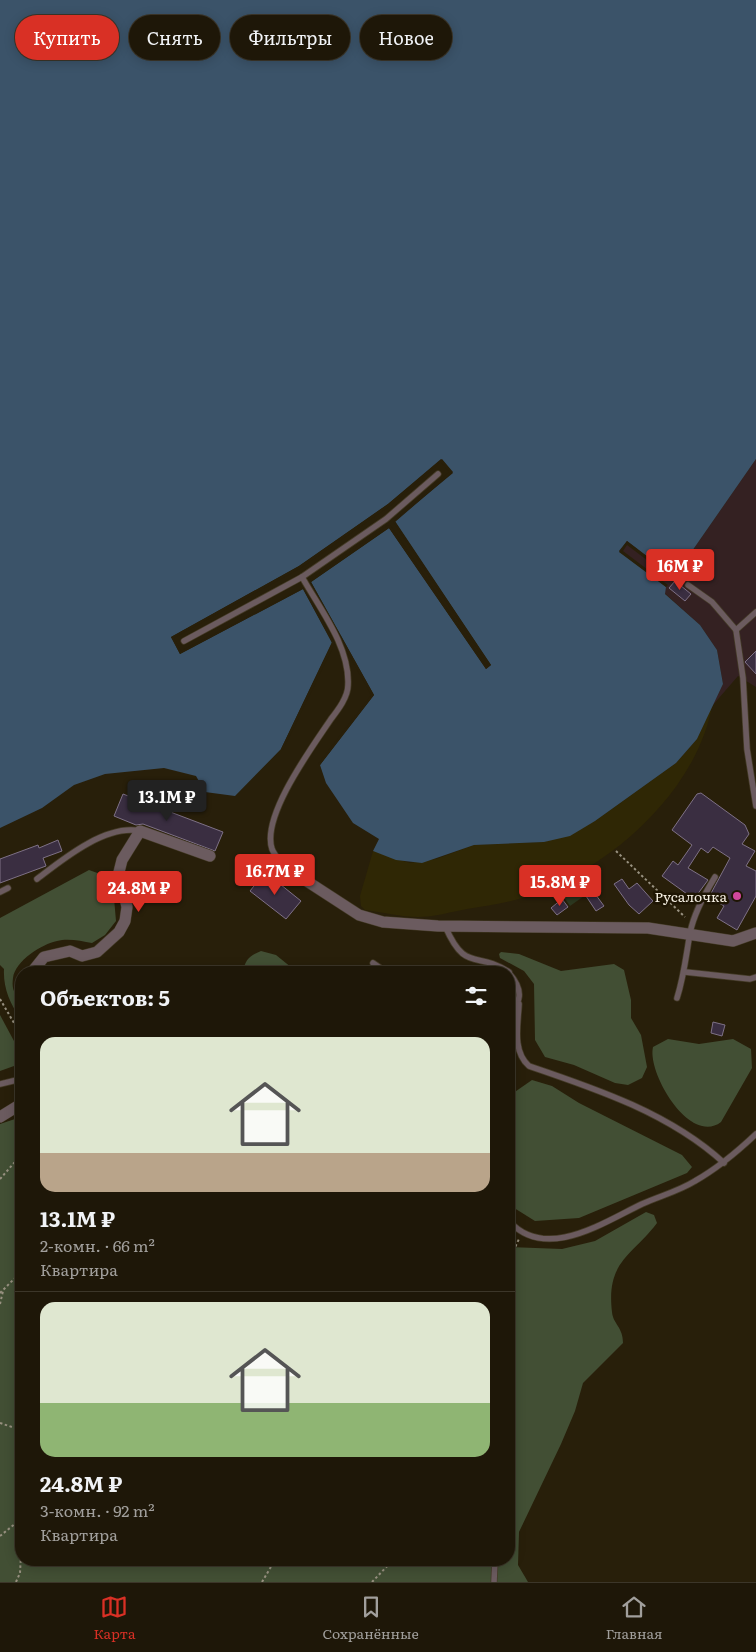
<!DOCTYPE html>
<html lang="ru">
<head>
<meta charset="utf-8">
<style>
	:root { --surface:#1e1708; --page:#2b2416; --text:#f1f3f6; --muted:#a19f9c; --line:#3c3629; --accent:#d93025 }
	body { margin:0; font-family:Literata,serif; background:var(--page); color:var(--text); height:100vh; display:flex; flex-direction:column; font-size:19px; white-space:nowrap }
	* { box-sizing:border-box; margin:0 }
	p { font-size:16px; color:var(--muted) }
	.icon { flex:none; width:28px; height:28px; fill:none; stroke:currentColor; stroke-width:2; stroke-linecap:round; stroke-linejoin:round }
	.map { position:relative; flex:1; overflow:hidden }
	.side { position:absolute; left:15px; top:966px; width:500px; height:600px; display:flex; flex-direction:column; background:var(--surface); border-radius:20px; box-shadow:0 2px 12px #0003,0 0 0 1px var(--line) }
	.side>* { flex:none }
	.banner { position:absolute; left:15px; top:15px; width:500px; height:45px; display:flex; gap:10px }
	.price { position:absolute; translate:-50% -42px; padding:0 11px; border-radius:5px; background:var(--accent); color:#fff; font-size:16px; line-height:32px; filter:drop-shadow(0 1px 2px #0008) }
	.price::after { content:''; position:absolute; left:50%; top:30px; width:15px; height:11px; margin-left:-8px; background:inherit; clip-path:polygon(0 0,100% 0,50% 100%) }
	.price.selected { background:#222; color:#fff }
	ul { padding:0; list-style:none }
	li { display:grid; align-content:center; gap:10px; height:265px; padding:0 25px }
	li+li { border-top:1px solid var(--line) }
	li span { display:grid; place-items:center; height:155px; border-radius:15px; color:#555 }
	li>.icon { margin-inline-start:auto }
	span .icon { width:90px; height:90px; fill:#fffc; stroke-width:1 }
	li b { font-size:21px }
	h2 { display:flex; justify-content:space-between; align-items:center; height:60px; padding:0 25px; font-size:21px }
	.tag { padding:0 18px; border-radius:22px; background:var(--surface); box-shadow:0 2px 12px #0003,0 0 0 1px var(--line); font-size:18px; line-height:45px }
	.tag.selected { background:var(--accent); color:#fff }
	.tabs { display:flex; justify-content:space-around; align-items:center; height:70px; border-top:1px solid var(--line); background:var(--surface); font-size:14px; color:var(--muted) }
	.tabs a { display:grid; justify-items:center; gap:2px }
	.tabs .selected { color:var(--accent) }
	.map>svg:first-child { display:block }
	.industrial { fill:#342122 }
	.green { fill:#2c371f }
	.forest { fill:#424f34 }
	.sand { fill:#2f2705 }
	.water { fill:#3b5369 }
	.pier { fill:#281f0a }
	.building { fill:#3a2e41; stroke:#7e7186 }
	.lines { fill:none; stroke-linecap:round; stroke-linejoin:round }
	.service-casing { stroke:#453c28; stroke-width:7 }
	.minor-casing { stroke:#453c28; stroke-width:12 }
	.path { stroke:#989180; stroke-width:2; stroke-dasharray:2.5 2.5; stroke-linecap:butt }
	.service { stroke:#6b5b5f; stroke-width:5.5 }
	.minor { stroke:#6b5b5f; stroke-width:11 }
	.hotel-dot { fill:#d1479c; stroke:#1e1503; stroke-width:2 }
	.labels { text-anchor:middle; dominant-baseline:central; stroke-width:5; stroke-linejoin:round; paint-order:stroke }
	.poi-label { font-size:14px; fill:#f5efe2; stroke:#1e1503; text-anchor:end }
</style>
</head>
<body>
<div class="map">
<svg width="756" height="1582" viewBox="0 0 756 1582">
	<rect width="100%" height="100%" fill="#281f0a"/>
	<polygon class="industrial" points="756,459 756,687 738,676 712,706 723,684 717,650 700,625 619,552 627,541 674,577"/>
	<polygon class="green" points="594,874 601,884 570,906 563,896"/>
	<g class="forest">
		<path d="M89,870l14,5 11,23 2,23 -11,14 -13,8c-11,-2 -24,-5 -35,-2 -15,3 -42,20 -44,37 -2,16 4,14 8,25 2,4 0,11 0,16 -11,-15 -18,-31 -17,-50l-4,-4v-47z"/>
		<path d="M261,951l15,4 21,17h-54c2,-12 6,-16 18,-21z"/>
		<polygon points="501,952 519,954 561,971 614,964 624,970 631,1000 631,1018 641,1035 647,1067 642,1078 628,1085 615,1083 574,1065 545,1057 535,1040 534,984 524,971 500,958 499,954"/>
		<polygon points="0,1015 21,1054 14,1066 0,1071"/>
		<path d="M668,1039l31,5 34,-5 18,10 1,19 -31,54c-31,24 -74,-49 -68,-75z"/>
		<polygon points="532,1080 552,1086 579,1103 682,1155 692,1167 687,1173 579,1218 535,1221 511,1206 509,1202 509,1096"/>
		<path d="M21,1117v443h488v-313l53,2 33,-8 51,-29 8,3 3,8c-25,33 -51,38 -45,89 1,12 11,15 11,31l-40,40 -8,28 -14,33 -42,88 -1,33 10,17h-528v-458z"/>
	</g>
	<path class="sand" d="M712,706c-16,87 -104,164 -186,191 -19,6 -39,9 -59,12 -16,3 -33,8 -49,8 -17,0 -36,-5 -53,-7l-4,-4 -1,-10 13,-45 37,12 26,-4 38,-14 70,-3 51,-21 81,-58 21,-24z"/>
	<polygon class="water" points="0,0 756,0 756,459 674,577 627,541 619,551 666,587 665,594 700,625 717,650 723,684 697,739 676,763 595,821 570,836 544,842 474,845 422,863 396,860 373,851 379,839 353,823 326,783 320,765 374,695 311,582 389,528 486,669 491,665 395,521 453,473 441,459 388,504 299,566 171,637 180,654 303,589 332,642 281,749 235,796 205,792 196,776 164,768 105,774 74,785 42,808 0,828"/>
	<g class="pier">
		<polygon points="442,459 453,472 395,522 491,665 486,669 389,528 311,582 374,695 320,765 318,764 371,695 308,581 388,525 391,526 486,666 488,665 393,522 449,472 441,462 390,506 301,568 174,638 181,651 305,587 335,643 283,750 281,749 332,643 303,589 180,654 171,637 299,566 388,504"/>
		<polygon points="627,541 674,577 672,579 627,545 623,551 668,585 666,587 619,552"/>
	</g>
	<g class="building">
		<polygon points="675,581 691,594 685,601 669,588"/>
		<polygon points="756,651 756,674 745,662"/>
		<polygon points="701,793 745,825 749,834 742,844 755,851 746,866 756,871 756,896 737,930 717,918 724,906 709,897 730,858 713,847 708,853 701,848 688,868 708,880 694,899 662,876 673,861 678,865 692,845 672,830 697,794"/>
		<polygon points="123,794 223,832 215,851 143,824 136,825 114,816"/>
		<polygon points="58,840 62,851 43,858 46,866 0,883 0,859 38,845 39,848"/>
		<polygon points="265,872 301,901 286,919 250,891"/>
		<polygon points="622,879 629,889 637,883 653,901 639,914 629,905 614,884"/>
		<polygon points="593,891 604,906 596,911 586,896"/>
		<polygon points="562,899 568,907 557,915 551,908"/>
		<polygon points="713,1022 725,1025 722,1036 711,1033"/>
	</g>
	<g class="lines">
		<defs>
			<g id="service">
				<polyline points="688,585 712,602 736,630 743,678 747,749 756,806"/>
				<polyline points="736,630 756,612"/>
				<polyline points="184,641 302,577 386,519 438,474"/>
				<path d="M282,865c-3,-5 -8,-11 -10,-16 -11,-33 41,-103 59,-130 7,-9 17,-22 17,-34 2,-38 -28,-76 -46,-108"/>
				<path d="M37,879c26,-20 69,-55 103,-48"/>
				<polyline points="0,892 8,888"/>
				<path d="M445,926c21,48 31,24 64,46"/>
				<polyline points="373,963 386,972"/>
				<polyline points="685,972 750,979 756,977"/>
				<path d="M509,973c16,18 11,28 0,48"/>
				<path d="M677,998c7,-22 9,-42 13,-65 4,-20 14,-38 25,-56"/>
				<path d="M519,1004c-1,21 -7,47 10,62 68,23 142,48 195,97"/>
				<polyline points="0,1084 21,1079"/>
				<path d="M509,1221c37,41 95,1 133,-17 18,-8 37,-13 53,-23 23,-13 42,-29 61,-47"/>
				<polyline points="509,1467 511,1469 509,1485"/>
				<polyline points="494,1582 495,1560"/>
			</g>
			<g id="minor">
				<polyline points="282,865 359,915 383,922 438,926 648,928 733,941 756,933"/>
				<polyline points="32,972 44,957 70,951 82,956 97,952 119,932 125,921 127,907 119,872 122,860 140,831 210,856"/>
				<polyline points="0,1117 21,1104"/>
			</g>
		</defs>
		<use href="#service" class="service-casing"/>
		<use href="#minor" class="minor-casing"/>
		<g class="path">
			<polyline points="616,851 685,917"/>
			<polyline points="0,999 21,1035"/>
			<polyline points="0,1179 14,1163 21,1160"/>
			<polyline points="509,1260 519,1239"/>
			<polyline points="0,1293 21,1272"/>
			<polyline points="0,1304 3,1291"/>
			<polyline points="0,1423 21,1430"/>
			<polyline points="20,1428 21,1410"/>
			<polyline points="509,1444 510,1459"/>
			<polyline points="21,1519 21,1539"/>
			<polyline points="0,1536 21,1519"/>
			<polyline points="16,1582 20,1573 21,1554"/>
			<polyline points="262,1582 275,1560"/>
			<polyline points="372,1582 393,1560"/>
		</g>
		<use href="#service" class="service"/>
		<use href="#minor" class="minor"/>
	</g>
	<circle class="hotel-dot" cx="737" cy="896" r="5"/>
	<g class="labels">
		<g class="poi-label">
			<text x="727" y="896">Русалочка</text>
		</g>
	</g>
</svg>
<b class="price" style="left:680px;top:591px">16M ₽</b>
<b class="price selected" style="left:167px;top:822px">13.1M ₽</b>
<b class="price" style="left:275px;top:896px">16.7M ₽</b>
<b class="price" style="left:560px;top:907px">15.8M ₽</b>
<b class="price" style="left:139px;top:913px">24.8M ₽</b>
<div class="banner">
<a class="tag selected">Купить</a>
<a class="tag">Снять</a>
<a class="tag">Фильтры</a>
<a class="tag">Новое</a>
</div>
<section class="side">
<h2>Объектов: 5<svg class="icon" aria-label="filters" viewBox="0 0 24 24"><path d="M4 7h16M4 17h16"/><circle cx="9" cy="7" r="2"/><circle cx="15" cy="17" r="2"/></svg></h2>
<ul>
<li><span style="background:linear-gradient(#dfe7d0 75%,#b9a48a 0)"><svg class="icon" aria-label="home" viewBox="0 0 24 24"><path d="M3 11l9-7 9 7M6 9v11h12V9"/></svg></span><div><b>13.1M ₽</b><p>2-комн. · 66 m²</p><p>Квартира</p></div></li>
<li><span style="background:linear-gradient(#dfe7d0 65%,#8fb573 0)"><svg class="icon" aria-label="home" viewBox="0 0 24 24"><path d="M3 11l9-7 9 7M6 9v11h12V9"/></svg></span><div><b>24.8M ₽</b><p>3-комн. · 92 m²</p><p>Квартира</p></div></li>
</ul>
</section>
</div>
<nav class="tabs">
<a class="selected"><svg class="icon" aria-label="map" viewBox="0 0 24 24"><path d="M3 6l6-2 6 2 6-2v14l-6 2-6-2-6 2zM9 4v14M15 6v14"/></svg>Карта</a>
<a><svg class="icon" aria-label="saved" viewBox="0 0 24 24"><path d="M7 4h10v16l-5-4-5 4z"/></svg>Сохранённые</a>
<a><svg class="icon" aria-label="home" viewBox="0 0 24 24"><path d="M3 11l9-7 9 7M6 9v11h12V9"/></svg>Главная</a>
</nav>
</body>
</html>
